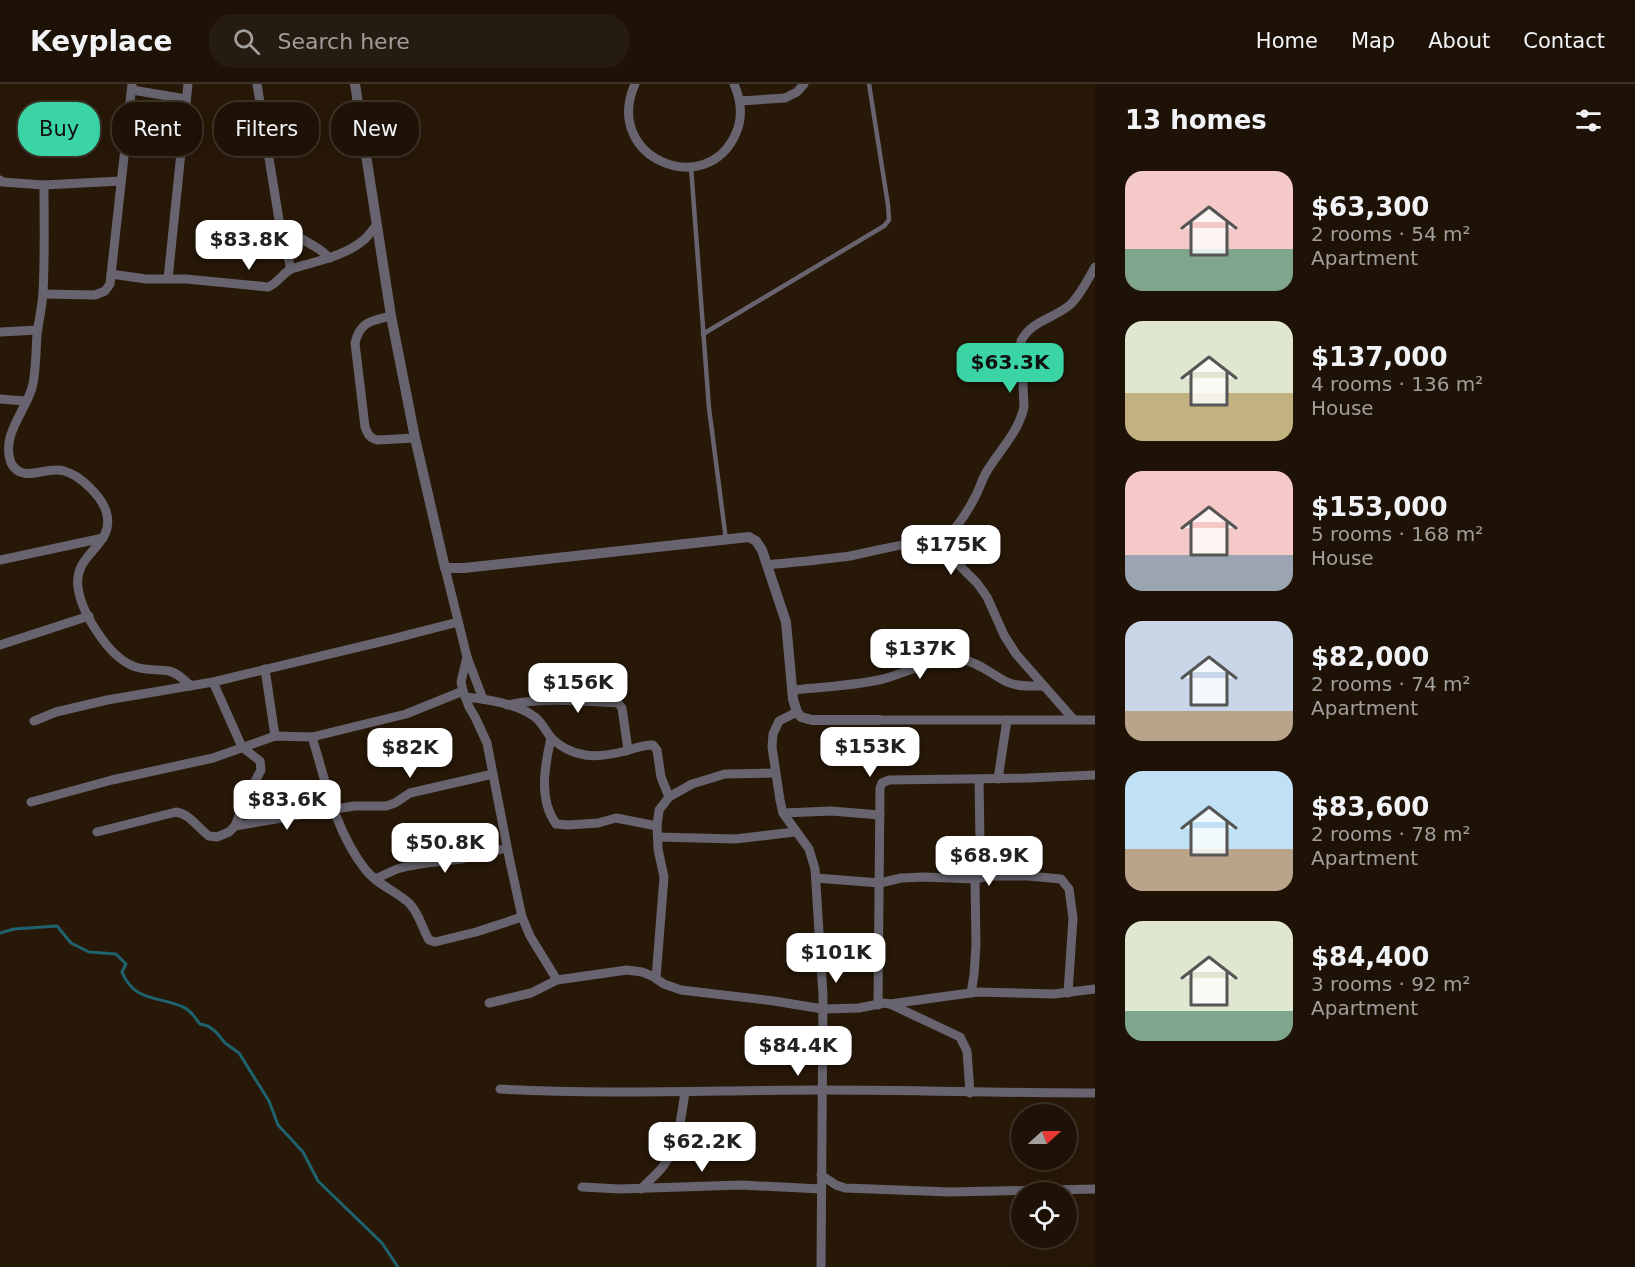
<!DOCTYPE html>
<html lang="en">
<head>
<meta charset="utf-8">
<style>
	:root { --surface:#1e1206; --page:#261b10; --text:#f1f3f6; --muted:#a19e9b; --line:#3c3228; --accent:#3ad4a5 }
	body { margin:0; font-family:"DejaVu Sans",sans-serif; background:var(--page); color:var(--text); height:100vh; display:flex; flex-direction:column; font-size:22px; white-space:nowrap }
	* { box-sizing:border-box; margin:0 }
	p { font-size:20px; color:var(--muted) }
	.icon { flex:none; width:33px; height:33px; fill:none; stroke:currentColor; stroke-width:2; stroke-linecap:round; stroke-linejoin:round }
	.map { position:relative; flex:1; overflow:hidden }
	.details { display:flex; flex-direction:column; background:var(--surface); width:540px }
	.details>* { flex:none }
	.hud { position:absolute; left:18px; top:18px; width:570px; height:54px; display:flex; gap:12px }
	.needle { width:39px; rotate:69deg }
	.controls { position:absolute; left:1011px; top:1020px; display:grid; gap:12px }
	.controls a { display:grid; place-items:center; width:66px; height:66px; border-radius:50%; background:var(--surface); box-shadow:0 6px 24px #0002,0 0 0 2px var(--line); font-size:30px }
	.price { position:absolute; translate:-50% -51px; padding:0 14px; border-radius:12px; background:#fff; color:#222; font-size:20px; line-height:39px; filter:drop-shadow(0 2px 3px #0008) }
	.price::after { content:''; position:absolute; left:50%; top:36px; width:18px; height:14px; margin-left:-9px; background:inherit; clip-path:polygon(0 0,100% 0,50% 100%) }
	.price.on { background:var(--accent); color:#111 }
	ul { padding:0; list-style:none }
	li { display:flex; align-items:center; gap:18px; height:150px; padding:0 30px }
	li span { display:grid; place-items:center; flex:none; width:168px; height:120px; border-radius:18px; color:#555 }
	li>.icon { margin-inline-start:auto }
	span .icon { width:72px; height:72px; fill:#fffc; stroke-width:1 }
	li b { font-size:26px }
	h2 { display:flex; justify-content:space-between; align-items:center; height:72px; padding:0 30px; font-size:26px }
	.chip { padding:0 21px; border-radius:24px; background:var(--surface); box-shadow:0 6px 24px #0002,0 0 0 2px var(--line); font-size:21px; line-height:54px }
	.chip.on { background:var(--accent); color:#111 }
	header { display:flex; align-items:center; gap:36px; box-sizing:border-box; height:84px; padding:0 30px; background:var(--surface); border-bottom:2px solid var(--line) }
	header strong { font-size:28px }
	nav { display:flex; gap:33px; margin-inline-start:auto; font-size:21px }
	.search { width:420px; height:54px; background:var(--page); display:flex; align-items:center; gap:15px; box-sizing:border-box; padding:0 21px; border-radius:24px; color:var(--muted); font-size:22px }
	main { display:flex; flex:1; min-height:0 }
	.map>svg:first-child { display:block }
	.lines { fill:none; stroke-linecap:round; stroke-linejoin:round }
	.stream { stroke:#1e636e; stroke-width:3 }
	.service { stroke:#67646f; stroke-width:4.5 }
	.minor { stroke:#67646f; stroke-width:9 }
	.tertiary { stroke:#67646f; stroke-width:10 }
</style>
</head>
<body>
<header>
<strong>Keyplace</strong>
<div class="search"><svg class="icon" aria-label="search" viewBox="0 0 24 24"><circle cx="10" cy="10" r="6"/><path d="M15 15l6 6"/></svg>Search here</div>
<nav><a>Home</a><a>Map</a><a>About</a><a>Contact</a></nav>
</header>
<main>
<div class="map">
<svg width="1095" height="1183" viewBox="0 0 1095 1183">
	<rect width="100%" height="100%" fill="#281808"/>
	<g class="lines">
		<path class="stream" d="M0,849l14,-4 43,-3 14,17 18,9 27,2 10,10 -4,8c12,30 37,24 61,35 8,3 12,11 17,17l8,2 8,6 9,11 14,10 30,48 9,24 25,27 15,29 64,62 16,24"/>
		<g class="service">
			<polyline points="691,83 709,324 726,456"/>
			<polyline points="703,250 884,142 889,136 888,121 869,0"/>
		</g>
		<g class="minor">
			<polyline points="257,0 280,142 291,185"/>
			<path d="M635,0c-33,74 72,117 101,49 7,-16 5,-33 -2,-49"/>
			<polyline points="132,6 186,15"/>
			<polyline points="740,17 785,14 797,8 804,0"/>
			<polyline points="0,96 2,98 44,101 121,97"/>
			<path d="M44,101c0,36 1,72 -1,108 -1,14 -4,27 -6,41 -1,16 -1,33 -4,50 -5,25 -33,50 -22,79 12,22 35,2 53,8 16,4 37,25 42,40 11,35 -33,41 -28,76 3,25 30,69 55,79 11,5 24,3 36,5 9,2 15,9 22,15"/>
			<polyline points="280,142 319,165 330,174"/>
			<path d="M111,190l35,5h40l82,8c10,-4 14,-13 23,-18 25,-8 53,-12 74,-30 4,-4 8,-10 12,-14"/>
			<polyline points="168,195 188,0"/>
			<polyline points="43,210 95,211 105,207 110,200 132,0"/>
			<path d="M391,232c-19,5 -31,5 -36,27l10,84c3,7 4,11 12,13l38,-2"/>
			<polyline points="0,248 38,246"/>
			<polyline points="0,315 25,317"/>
			<path d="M940,462c14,-15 26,-31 35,-49 5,-9 7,-18 12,-26 13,-21 32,-40 37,-64l-3,-66c11,-21 33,-22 50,-37 10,-10 17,-25 24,-37"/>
			<polyline points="0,476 103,454"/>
			<path d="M767,481c27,-3 55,-5 83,-9 24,-4 69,-19 90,-10l37,37 10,14 17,38 12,19 58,66"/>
			<polyline points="445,484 467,573 461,598 463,607 469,623 475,633 487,659 509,773 522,833 530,852 557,896 627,886 642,888 652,892 664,900 681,906 774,917 823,925 859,924 884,919 890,920 977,908 1054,910 1095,905"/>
			<polyline points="0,561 89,532"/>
			<polyline points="467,573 483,615"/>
			<polyline points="265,585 275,652"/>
			<path d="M792,606c30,-3 61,-4 91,-11 26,-7 52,-22 79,-19 15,1 32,16 45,22 11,5 24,4 36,4"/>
			<path d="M465,613c21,2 53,7 70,20 6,5 10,12 14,18 9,11 23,18 36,20 13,2 29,-1 41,-4 9,-3 17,-6 27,-6l4,5 4,27 8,20"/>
			<path d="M507,621c37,-8 73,-4 111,-2l4,5 6,42"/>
			<polyline points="797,628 779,637 773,650 772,663 780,716 783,729 809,765 815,785 823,911 821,1183"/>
			<polyline points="879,636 1095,636"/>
			<polyline points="34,637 56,628 107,616 213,598 388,556 458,538"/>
			<path d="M312,653c14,45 23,94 53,132 11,15 31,22 44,34 10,10 13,25 20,37l6,2 41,-10 46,-15"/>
			<path d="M551,654c-6,27 -13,61 5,86l12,1 30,-2 18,-5 41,8"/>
			<polyline points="998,695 1007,636"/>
			<polyline points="31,718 112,696 213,674 275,652 312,653 406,630 463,607"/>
			<polyline points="783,729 831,727 880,731"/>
			<polyline points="235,742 354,722 386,722 395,719 410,709 493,690"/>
			<path d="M97,748l79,-20c14,2 22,16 33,24l8,1 12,-5 6,-6 11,-28 15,-28 -1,-9 -18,-14 -29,-65"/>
			<polyline points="658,753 735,755 795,748"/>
			<polyline points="816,794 880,799 901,794 924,793 975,795 990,792 1028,792 1061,795 1069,805 1073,834 1068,909"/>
			<polyline points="375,795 397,785 409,782 426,779 462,775 507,764"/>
			<polyline points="656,894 664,793 658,765 657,742 659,726 669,713 692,700 725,690 775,689"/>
			<polyline points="971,909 974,891 976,861 975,795 980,756 979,695"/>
			<polyline points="489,919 531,909 557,896"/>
			<polyline points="890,920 960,953 967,967 970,1009"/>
			<polyline points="878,921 880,704 882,699 889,696 1028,694 1095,691"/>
			<path d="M500,1005c108,6 215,1 323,1 90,0 181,3 272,3"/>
			<polyline points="821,1091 836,1101 845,1104 950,1108 1095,1105"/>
			<polyline points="582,1103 620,1105 741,1101 821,1105"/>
			<path d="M641,1105c7,-8 17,-15 23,-24 15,-21 17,-48 21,-73"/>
		</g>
		<polyline class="tertiary" points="355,0 391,232 415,354 445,484 464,484 749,453 756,457 762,466 786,538 793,615 797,628 801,633 812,636 879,636"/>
	</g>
</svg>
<div class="controls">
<a><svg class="needle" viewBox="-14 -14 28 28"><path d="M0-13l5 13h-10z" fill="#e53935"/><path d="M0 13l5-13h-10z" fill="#a19e9b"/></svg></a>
<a><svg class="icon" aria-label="locate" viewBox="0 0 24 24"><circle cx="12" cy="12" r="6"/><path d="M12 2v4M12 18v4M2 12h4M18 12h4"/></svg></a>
</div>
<b class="price" style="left:249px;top:187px">$83.8K</b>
<b class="price on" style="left:1010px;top:310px">$63.3K</b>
<b class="price" style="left:951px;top:492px">$175K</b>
<b class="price" style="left:920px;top:596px">$137K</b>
<b class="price" style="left:578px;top:630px">$156K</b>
<b class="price" style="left:870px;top:694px">$153K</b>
<b class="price" style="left:410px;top:695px">$82K</b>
<b class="price" style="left:287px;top:747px">$83.6K</b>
<b class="price" style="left:445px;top:790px">$50.8K</b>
<b class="price" style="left:989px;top:803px">$68.9K</b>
<b class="price" style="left:836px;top:900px">$101K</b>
<b class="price" style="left:798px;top:993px">$84.4K</b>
<b class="price" style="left:702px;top:1089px">$62.2K</b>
<div class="hud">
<a class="chip on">Buy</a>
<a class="chip">Rent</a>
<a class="chip">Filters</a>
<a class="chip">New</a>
</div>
</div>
<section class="details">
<h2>13 homes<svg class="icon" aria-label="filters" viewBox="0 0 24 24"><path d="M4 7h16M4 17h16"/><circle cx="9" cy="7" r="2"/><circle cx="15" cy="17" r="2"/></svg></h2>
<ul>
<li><span style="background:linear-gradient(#f6c9c9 65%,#7fa58c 0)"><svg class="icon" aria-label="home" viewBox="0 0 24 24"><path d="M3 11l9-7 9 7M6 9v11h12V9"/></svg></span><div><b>$63,300</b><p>2 rooms · 54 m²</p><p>Apartment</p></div></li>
<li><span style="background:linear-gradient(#dfe7d0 60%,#c2b280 0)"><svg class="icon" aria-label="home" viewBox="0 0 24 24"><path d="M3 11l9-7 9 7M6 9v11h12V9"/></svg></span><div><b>$137,000</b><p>4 rooms · 136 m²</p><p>House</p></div></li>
<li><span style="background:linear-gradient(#f6c9c9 70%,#9aa5b1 0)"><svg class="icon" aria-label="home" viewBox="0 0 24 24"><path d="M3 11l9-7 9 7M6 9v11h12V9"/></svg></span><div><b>$153,000</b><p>5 rooms · 168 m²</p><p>House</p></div></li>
<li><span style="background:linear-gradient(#c9d6e8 75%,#b9a48a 0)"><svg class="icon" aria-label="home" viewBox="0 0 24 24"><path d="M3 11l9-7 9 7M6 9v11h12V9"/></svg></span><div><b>$82,000</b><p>2 rooms · 74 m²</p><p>Apartment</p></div></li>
<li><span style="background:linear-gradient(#bfe0f5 65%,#b9a48a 0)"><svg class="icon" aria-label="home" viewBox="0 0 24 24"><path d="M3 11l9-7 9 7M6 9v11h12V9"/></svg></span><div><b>$83,600</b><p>2 rooms · 78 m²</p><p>Apartment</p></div></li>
<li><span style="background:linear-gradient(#dfe7d0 75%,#7fa58c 0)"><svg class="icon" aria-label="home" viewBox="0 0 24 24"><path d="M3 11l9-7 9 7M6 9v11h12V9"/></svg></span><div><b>$84,400</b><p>3 rooms · 92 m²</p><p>Apartment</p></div></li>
</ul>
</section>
</main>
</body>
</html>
